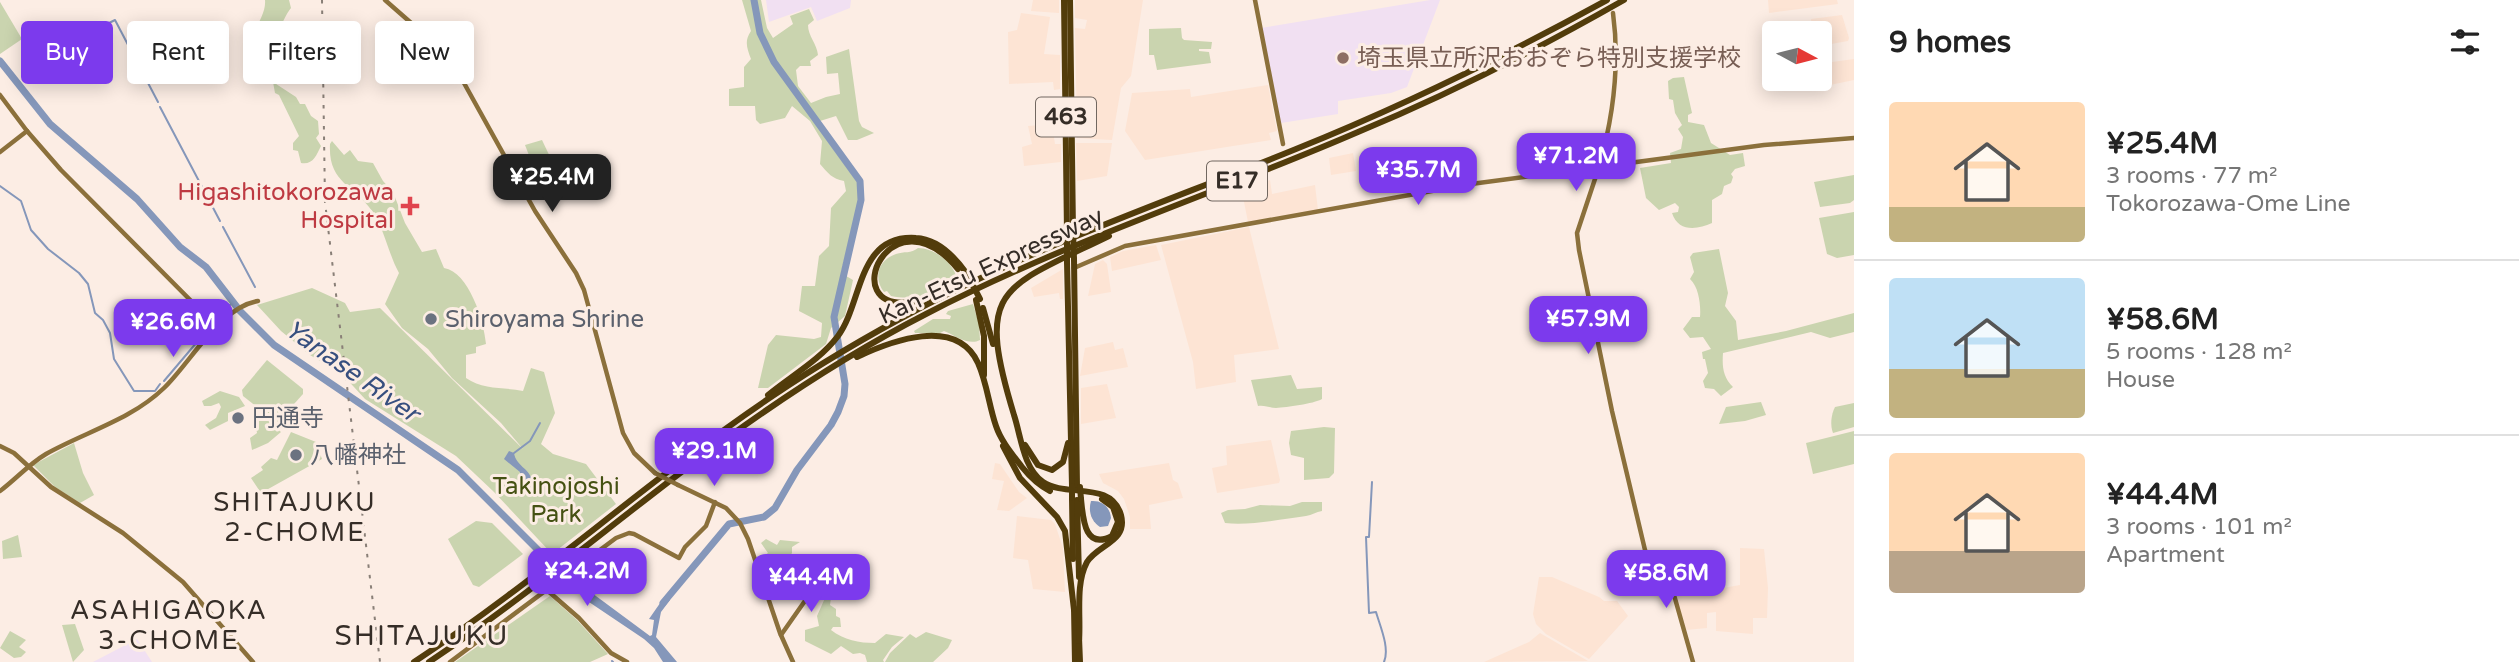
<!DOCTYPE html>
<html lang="en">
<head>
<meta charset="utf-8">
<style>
	:root { --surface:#fff; --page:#f2f2f2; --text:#222; --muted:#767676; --line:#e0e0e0; --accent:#7c3aed }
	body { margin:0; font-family:"Varela Round","Noto Sans JP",sans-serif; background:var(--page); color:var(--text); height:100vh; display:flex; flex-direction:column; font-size:26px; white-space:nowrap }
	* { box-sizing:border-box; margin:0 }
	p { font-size:23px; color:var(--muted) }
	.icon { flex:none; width:38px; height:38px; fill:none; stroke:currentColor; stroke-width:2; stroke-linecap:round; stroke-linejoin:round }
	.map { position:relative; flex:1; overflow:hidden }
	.sheet { display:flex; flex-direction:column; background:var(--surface); width:665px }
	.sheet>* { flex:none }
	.hud { position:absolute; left:21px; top:21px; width:665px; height:63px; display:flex; gap:14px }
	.needle { width:46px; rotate:97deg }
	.tools { position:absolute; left:1762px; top:21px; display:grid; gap:14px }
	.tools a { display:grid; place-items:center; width:70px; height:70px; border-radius:7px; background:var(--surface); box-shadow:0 4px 18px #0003; font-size:35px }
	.price { position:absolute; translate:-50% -60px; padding:0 16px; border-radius:14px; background:var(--accent); color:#fff; font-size:23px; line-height:46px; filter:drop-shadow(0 2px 4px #0008) }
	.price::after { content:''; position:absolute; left:50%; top:42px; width:21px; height:16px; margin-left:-10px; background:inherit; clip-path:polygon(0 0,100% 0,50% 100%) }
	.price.current { background:#222; color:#fff }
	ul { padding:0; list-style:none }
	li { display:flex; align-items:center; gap:21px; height:175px; padding:0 35px }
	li+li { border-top:2px solid var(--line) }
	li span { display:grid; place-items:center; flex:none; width:196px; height:140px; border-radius:7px; color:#555 }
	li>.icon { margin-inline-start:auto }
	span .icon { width:84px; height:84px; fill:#fffc; stroke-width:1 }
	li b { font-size:30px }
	h2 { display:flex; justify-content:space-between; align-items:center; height:84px; padding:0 35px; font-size:30px }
	.tag { padding:0 24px; border-radius:7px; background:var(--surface); box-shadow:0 4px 18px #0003; font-size:24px; line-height:63px }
	.tag.current { background:var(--accent); color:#fff }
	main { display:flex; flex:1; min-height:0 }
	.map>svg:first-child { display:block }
	.built { fill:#fde4d4 }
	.education { fill:#f1e0f2 }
	.green { fill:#cad4af }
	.water { fill:#8597ba }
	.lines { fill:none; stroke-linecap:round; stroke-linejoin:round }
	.stream { stroke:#8597ba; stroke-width:2 }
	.river { stroke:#8597ba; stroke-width:7 }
	.secondary { stroke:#8b703b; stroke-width:4.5 }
	.highway { stroke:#523c0b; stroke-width:6 }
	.rail { stroke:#897f77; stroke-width:2; stroke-dasharray:3.5 7; stroke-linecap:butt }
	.secondary-bridge { stroke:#8b703b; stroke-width:4.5 }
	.highway-bridge { stroke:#523c0b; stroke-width:6 }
	.education-dot { fill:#8d6e63; stroke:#fcede4; stroke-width:2.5 }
	.health-dot { fill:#e0444e; stroke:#fcede4; stroke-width:2.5 }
	.worship-dot { fill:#6b7280; stroke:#fcede4; stroke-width:2.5 }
	.labels { text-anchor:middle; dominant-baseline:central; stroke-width:6; stroke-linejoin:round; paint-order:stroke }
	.shield { fill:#fcede4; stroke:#716760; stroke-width:2 }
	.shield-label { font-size:23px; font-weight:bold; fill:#352d27 }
	.education-label { font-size:24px; fill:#785e54; stroke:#fcede4; text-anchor:start }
	.health-label { font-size:24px; fill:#be3a42; stroke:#fcede4; text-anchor:end }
	.street-label { font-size:24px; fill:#352d27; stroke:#fcede4 }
	.worship-label { font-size:24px; fill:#5b616d; stroke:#fcede4; text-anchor:start }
	.park-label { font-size:24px; fill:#455112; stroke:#fcede4 }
	.water-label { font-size:26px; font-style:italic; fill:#374f7f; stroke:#fcede4 }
	.neighbourhood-label { font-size:26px; letter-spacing:2px; fill:#352d27; stroke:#fcede4 }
	.quarter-label { font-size:28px; letter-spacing:2px; fill:#352d27; stroke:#fcede4 }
</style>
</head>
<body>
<main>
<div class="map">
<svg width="1854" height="662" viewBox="0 0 1854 662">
	<rect width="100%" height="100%" fill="#fcede4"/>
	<g class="built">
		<polygon points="1033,0 1059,0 1059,13 1031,11"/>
		<polygon points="1075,0 1143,0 1131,76 1121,88 1112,140 1077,138 1075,28 1085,29 1087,20 1075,18"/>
		<polygon points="1768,0 1837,0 1838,4 1769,13"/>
		<polygon points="1021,13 1050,17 1044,54 1060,55 1060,89 1054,90 1053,82 1009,84 1008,32 1017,30"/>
		<polygon points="1842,15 1849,38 1848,41 1820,46 1820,33 1813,33 1811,19"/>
		<polygon points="1854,59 1854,80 1830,85 1828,68 1832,62"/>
		<polygon points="1268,85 1277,131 1269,133 1271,140 1145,160 1125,131 1132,93 1190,89 1191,97"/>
		<polygon points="1052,124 1055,144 1061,144 1061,162 1024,166 1022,147 1032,144 1028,126"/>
		<polygon points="1076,143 1112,143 1107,176 1077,181"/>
		<polygon points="1353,153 1356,171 1331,175 1329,158"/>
		<polygon points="1270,180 1272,194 1315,185 1318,210 1248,222 1242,192"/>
		<polygon points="1249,227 1279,349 1234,355 1236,382 1196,389 1193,362 1161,245"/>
		<polygon points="1156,245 1161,260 1112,271 1110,257 1123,251"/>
		<polygon points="1103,260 1107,264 1111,292 1088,296 1095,264"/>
		<polygon points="1063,269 1063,299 1060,299 1059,293 1034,297 1031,288"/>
		<polygon points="1113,342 1115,350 1123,348 1128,367 1080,376 1085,348"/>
		<polygon points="1107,384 1116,418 1081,424 1081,388"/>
		<polygon points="1271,440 1280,480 1279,483 1217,493 1212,468 1227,465 1226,446"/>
		<polygon points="995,463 1000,464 1019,492 1027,498 1009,511 997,510 1004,481 992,479"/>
		<polygon points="1169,463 1173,480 1178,483 1183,498 1149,505 1151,529 1130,529 1130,517 1124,499 1118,491 1103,483 1099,474"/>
		<polygon points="1017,516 1051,520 1055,524 1063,548 1065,592 1033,589 1028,560 1013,558"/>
		<polygon points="1740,548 1764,549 1768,588 1767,618 1753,618 1753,634 1716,631 1716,612 1707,613 1707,628 1686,630 1673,591 1691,589 1690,565 1716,562 1718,589 1740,585"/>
		<polygon points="1539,577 1552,577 1599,597 1604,601 1617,601 1628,616 1589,659 1546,634 1536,624 1533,614"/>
		<polygon points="1540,633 1588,661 1484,662 1529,642"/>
	</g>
	<g class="education">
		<polygon points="766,0 851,0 850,8 817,21 811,7 769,22"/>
		<polygon points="1430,0 1440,0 1407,87 1391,93 1338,101 1338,114 1281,123 1261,28"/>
		<polygon points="137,639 152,662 93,662"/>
	</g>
	<g class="green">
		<path d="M265,0h24l2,8c-7,9 -17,29 -7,40 5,5 10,5 15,11l-3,11h-12l-4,-2 -24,4c-3,-6 -9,-13 -11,-20 -3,-8 22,-33 20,-52z"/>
		<path d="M742,0h19l6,28 6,10 20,-14 -3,-8 19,-7 5,11 -6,5c0,11 9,19 10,30l-8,6 1,5h-11l-4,4 2,16 13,17 15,-6 14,-3 -2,-21 -11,1 -1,-17 23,-8 10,72 3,6 12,6 -17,7h-9l-12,-24 -16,5 6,18 34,47 -1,12 -18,75 12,7 -8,36 -14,12 -5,16 -58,44h-10l10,-43 8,-10 38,4 7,-2 1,-14 -23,-12 3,-25h13l4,-30 10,-10 2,-38 15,-17 -2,-10c-12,-2 -16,-8 -24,-17l2,-23 -12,-20 -18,-15 -7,12 -25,6 -4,-4 -1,-14h-26v-17l15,-2v-20l7,-8c-4,-11 -7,-18 0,-28z"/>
		<polygon points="0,2 22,39 0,54"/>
		<polygon points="1181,28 1182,38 1184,40 1212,42 1211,49 1199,49 1199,51 1209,52 1211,63 1157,70 1154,55 1149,55 1149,29"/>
		<path d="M1684,77l8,36 -4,2v7l16,3 7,18 19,12 13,-2 2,13 -10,3 -4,5 2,3 -2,6 -7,3 -2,8 -10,6v23c-15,7 -34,9 -40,-10l6,-1 1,-5 -4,-4 -16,7 -13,-12 -6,-30 31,-5 -1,-10 11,-4 2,-12 -5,-8 4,-4 -7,-12 -2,-13 -4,-1 -1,-18 5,-3z"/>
		<path d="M273,82l23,15 4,7h5l6,12 7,5 1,13 -3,4 5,8c-5,10 -8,19 -20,17l-3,-12 -5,-1v-7l6,-7 -20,-41 -4,-2z"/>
		<polygon points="542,140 552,161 537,176 525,145"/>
		<path d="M332,141l12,14 6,-5 8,11 15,2 10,18 10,11 12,31 17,29 14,-3 8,19c25,4 40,53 42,76l-10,3v6l-10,2v23c17,12 38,9 57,13l8,-23 13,4 11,41 -14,31 12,10 33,10 30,40 -64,50 -58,-62 -38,-36 -91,-57 -23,-25 -32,-19 -29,-24 -24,-26 55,-17 33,15 5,9 30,-4 143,141 -22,-26 -49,-45 -24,-29 -26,-21 -17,-24 14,-31c-11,-20 -14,-43 -27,-62 -19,-27 -44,-28 -42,-67z"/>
		<polygon points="1854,175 1854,200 1850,203 1820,207 1814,182"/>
		<polygon points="1854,212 1854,255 1837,258 1827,254 1819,218"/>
		<path d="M918,248c17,0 37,16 39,32 -21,14 -42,21 -66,16l-4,-5 -3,1c-11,-14 -6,-32 12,-38 8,-3 15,0 22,-6z"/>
		<path d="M1719,249l9,44 -3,13 11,15 2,19 48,-9 68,-18v19l-24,6 -19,-6 -88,21c-1,14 0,24 10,34l-12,9 -7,-7 -9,-1 -2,-7 5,-8 -3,-14h-2l-1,-7 9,-3 -8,-12 -13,1 -7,-9 9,-12h8c1,-11 -1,-30 -10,-38l4,-7 -4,-15 3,-4z"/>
		<path d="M973,304l6,20 1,16c-11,6 -24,-4 -36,-9l-4,2h-25l-1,-2 19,-12h17l1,-3 -5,-2 2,-3z"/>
		<polygon points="267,360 303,389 303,394 277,423 243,396 242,390"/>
		<path d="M1291,375l6,14 25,-2v12c-9,5 -35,8 -46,9 -6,0 -11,-3 -18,-2l-7,-26z"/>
		<polygon points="220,391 239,397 245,406 228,413 228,421 210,430 205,425 216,418 221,407 219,403 211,406 204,406 202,401"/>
		<polygon points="1761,402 1766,415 1745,421 1719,424 1726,407"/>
		<path d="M1854,403v24l-21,6c-3,-8 -2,-18 2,-26z"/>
		<polygon points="258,412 281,432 268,443 252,450 250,438 257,433 254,415"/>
		<polygon points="1324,427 1335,428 1334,473 1329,478 1304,480 1304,458 1291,455 1289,443 1291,431"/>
		<polygon points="1854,431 1854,464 1813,474 1806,443"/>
		<polygon points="291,432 316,442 322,459 261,493 251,478 263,470 261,467 271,458 277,460"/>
		<polygon points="74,443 83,473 94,495 80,503 55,487 33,465"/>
		<path d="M1302,502h20v9c-6,1 -10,4 -16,5 -24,3 -57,10 -81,7l-4,-10 7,-3 17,-1 15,-4 30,1z"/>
		<polygon points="476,521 492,523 523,554 479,587 473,585 448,539"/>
		<polygon points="18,535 22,557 3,559 2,541"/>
		<path d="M766,539l11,6 3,-5 20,2 -8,5v6l-6,9 -1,4 26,13c-4,8 -13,9 -15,17l-7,-5 -3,1 -4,-11 2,-6 -9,-5 -10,-15 3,-2 -7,-10z"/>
		<path d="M829,589l3,2 -2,14 6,4v7l4,2 1,9h-8l-2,3c13,10 28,13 44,13l11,-9 18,3 -12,10 -9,13 1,2h-17l-2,-7 -5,-2 -7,1 -12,-8 -10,8 -26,-13v-11l14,-4 -2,-10z"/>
		<polygon points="550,596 577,620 608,654 590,662 455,662"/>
		<polygon points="75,624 84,650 73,662 62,625"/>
		<polygon points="10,631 26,640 19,647 26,652 21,657 14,658 0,648"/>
		<polygon points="926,632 952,640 948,648 933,662 885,662 890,653 910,634 916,638"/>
	</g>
	<g class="water">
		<path d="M509,451l5,2c2,13 15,15 18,27l-3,5 -9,-1v-12l-16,-13z"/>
		<path d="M1091,501c11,-1 19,6 20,17l-3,8 -8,1c-9,-6 -12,-16 -9,-26z"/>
		<polygon points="549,555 575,578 578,577 576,579 577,582 650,636 652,635 654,620 649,619 665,596 670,600 661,612 656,637 677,662 663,662 654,648 644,639 589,602 542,559"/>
	</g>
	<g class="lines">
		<g class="stream">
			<polyline points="89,33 115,20 158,102"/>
			<polyline points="160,107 220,221"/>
			<polyline points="0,186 21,201 31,230 48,249 79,273 88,284 95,313 103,320 110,333 114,359 134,391 155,391 160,384"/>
			<polyline points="223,227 255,287"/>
			<polyline points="227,307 234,302"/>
			<polyline points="164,381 203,335"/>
			<polyline points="514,453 530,441 540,423"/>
			<path d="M1372,482l-3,55h-3l3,76 7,-1c4,14 14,36 8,50"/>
			<polyline points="612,661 613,662"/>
		</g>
		<g class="river">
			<polyline points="0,61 50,124 137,199 180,247 206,267 240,311 274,345 458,470 552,564"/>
			<polyline points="663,603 729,524 764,517 775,508 797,470 831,425 838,412 844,396 845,384 834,317 861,200 860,181 774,62 760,33 754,0"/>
		</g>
		<g class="secondary">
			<polyline points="385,0 442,50 454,65 535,211 576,273 584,290 623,433 634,453 655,473"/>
			<polyline points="1255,0 1283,144"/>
			<polyline points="0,95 27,131 61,170 217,327"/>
			<polyline points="0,152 27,131"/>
			<path d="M1074,268l51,-22 346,-62 128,-17c14,-49 21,-102 14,-154"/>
			<polyline points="0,446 14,453 51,487 123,533 183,582 253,662"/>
			<polyline points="678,485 726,508 740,523 748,539 780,633 793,662"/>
			<path d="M0,491c16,-12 29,-27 46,-37 39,-22 85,-34 118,-66 27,-26 56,-81 94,-87"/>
			<polyline points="548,591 579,618 611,653 627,662"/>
			<polyline points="781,635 821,578"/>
			<polyline points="450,662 616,538 629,533 634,534 679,558 685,547 706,526 715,502"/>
			<polyline points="1693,662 1674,595 1655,570 1645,550 1612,411 1579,250 1577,233 1599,167 1764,145 1854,138"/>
		</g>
		<g class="highway">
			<polyline points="1064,0 1067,233"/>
			<polyline points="1070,0 1073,231"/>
			<polyline points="1074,259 1077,487"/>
			<polyline points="1067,262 1072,486"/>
			<path d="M948,290c-11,4 -23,10 -36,12 -78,11 -21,-114 46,-33"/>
			<polyline points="976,300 984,336 984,375"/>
			<polyline points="983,308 993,344"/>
			<path d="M857,357c34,-16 99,-41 121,6 9,20 11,43 18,63 5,15 16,28 26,41 8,10 16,18 28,24"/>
			<path d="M768,395c23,-19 52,-35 70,-59 25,-34 19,-102 78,-98 22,1 39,19 51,36"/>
			<polyline points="1025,445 1038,465 1052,470 1063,462 1068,443"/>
			<polyline points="1003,446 1020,478 1057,517 1065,531 1074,610"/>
			<polyline points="1072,498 1073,559"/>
			<path d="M1081,499c2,18 3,52 31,37l6,-14 -5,-15 -11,-8"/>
			<polyline points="1077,500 1079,577"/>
			<polyline points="1074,608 1075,662"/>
			<polyline points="1079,637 1080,662"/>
			<path d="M1079,641c2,-24 -4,-57 8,-79 11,-18 41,-20 34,-47 -10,-35 -55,-17 -78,-33 -20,-14 -22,-46 -29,-67 -39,-128 -14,-126 95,-179"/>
			<path d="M414,662c125,-82 236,-184 360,-267 47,-32 97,-61 148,-88 120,-63 249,-107 374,-158 107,-43 209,-93 311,-149"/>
			<path d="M429,662c90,-60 173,-130 259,-195 75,-57 154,-110 238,-153 139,-72 289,-120 432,-182 92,-38 180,-83 266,-132"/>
		</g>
		<polyline class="rail" points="322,0 325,202 380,662"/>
		<polyline class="secondary-bridge" points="655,473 678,485"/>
		<g class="highway-bridge">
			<polyline points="1073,231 1074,259"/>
			<polyline points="1067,233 1067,262"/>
			<polyline points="967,274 980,299"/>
			<polyline points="1072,486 1072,498"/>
			<polyline points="1080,487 1081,499"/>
		</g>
	</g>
	<circle class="education-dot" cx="1343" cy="58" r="7"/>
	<path class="health-dot" d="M406.5 195.5h7v7h7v7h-7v7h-7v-7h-7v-7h7z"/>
	<g class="worship-dot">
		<circle cx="431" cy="319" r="7"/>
		<circle cx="238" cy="418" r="7"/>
		<circle cx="296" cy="455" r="7"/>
	</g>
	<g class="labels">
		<g class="shield">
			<rect x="1036" y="97.5" width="60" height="39" rx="5"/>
			<rect x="1207" y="161.5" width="60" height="39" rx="5"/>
		</g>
		<g class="shield-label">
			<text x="1066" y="117">463</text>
			<text x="1237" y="181">E17</text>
		</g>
		<g class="education-label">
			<text x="1357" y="58">埼玉県立所沢おおぞら特別支援学校</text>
		</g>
		<g class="health-label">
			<text x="394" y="192">Higashitokorozawa<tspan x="394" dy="28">Hospital</tspan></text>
		</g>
		<g class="street-label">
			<text transform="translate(991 266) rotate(-25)">Kan-Etsu Expressway</text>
		</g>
		<g class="worship-label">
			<text x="445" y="319">Shiroyama Shrine</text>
			<text x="252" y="418">円通寺</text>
			<text x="310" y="455">八幡神社</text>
		</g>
		<g class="park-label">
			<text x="556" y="486">Takinojoshi<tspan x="556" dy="28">Park</tspan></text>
		</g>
		<g class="water-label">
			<text transform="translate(352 371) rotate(35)">Yanase River</text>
		</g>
		<g class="neighbourhood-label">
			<text x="295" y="502">SHITAJUKU<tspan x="295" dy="30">2-CHOME</tspan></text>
			<text x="169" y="610">ASAHIGAOKA<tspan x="169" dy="30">3-CHOME</tspan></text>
		</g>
		<g class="quarter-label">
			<text x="422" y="636">SHITAJUKU</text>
		</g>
	</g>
</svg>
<div class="tools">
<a><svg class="needle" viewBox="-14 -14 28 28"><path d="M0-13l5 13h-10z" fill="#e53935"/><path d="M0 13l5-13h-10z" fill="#767676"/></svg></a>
</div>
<b class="price" style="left:1576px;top:193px">¥71.2M</b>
<b class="price" style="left:1418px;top:207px">¥35.7M</b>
<b class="price current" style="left:552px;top:214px">¥25.4M</b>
<b class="price" style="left:1588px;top:356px">¥57.9M</b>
<b class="price" style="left:173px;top:359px">¥26.6M</b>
<b class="price" style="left:714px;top:488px">¥29.1M</b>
<b class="price" style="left:587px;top:608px">¥24.2M</b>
<b class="price" style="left:1666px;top:610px">¥58.6M</b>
<b class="price" style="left:811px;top:614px">¥44.4M</b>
<div class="hud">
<a class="tag current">Buy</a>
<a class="tag">Rent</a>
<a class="tag">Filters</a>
<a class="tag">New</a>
</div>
</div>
<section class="sheet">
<h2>9 homes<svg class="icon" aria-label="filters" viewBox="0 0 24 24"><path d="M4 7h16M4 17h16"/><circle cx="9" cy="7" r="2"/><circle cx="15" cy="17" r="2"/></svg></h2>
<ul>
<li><span style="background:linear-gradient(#ffd9b3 75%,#c2b280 0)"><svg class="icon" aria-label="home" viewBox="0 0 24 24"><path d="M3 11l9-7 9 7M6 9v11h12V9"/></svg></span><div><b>¥25.4M</b><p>3 rooms · 77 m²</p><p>Tokorozawa-Ome Line</p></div></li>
<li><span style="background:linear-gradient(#bfe0f5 65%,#c2b280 0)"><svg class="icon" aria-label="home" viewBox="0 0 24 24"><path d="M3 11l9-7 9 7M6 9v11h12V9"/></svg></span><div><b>¥58.6M</b><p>5 rooms · 128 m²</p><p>House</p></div></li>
<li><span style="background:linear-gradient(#ffd9b3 70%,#b9a48a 0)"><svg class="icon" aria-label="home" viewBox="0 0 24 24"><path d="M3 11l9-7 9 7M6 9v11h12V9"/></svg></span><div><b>¥44.4M</b><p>3 rooms · 101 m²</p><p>Apartment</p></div></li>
</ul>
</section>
</main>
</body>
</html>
